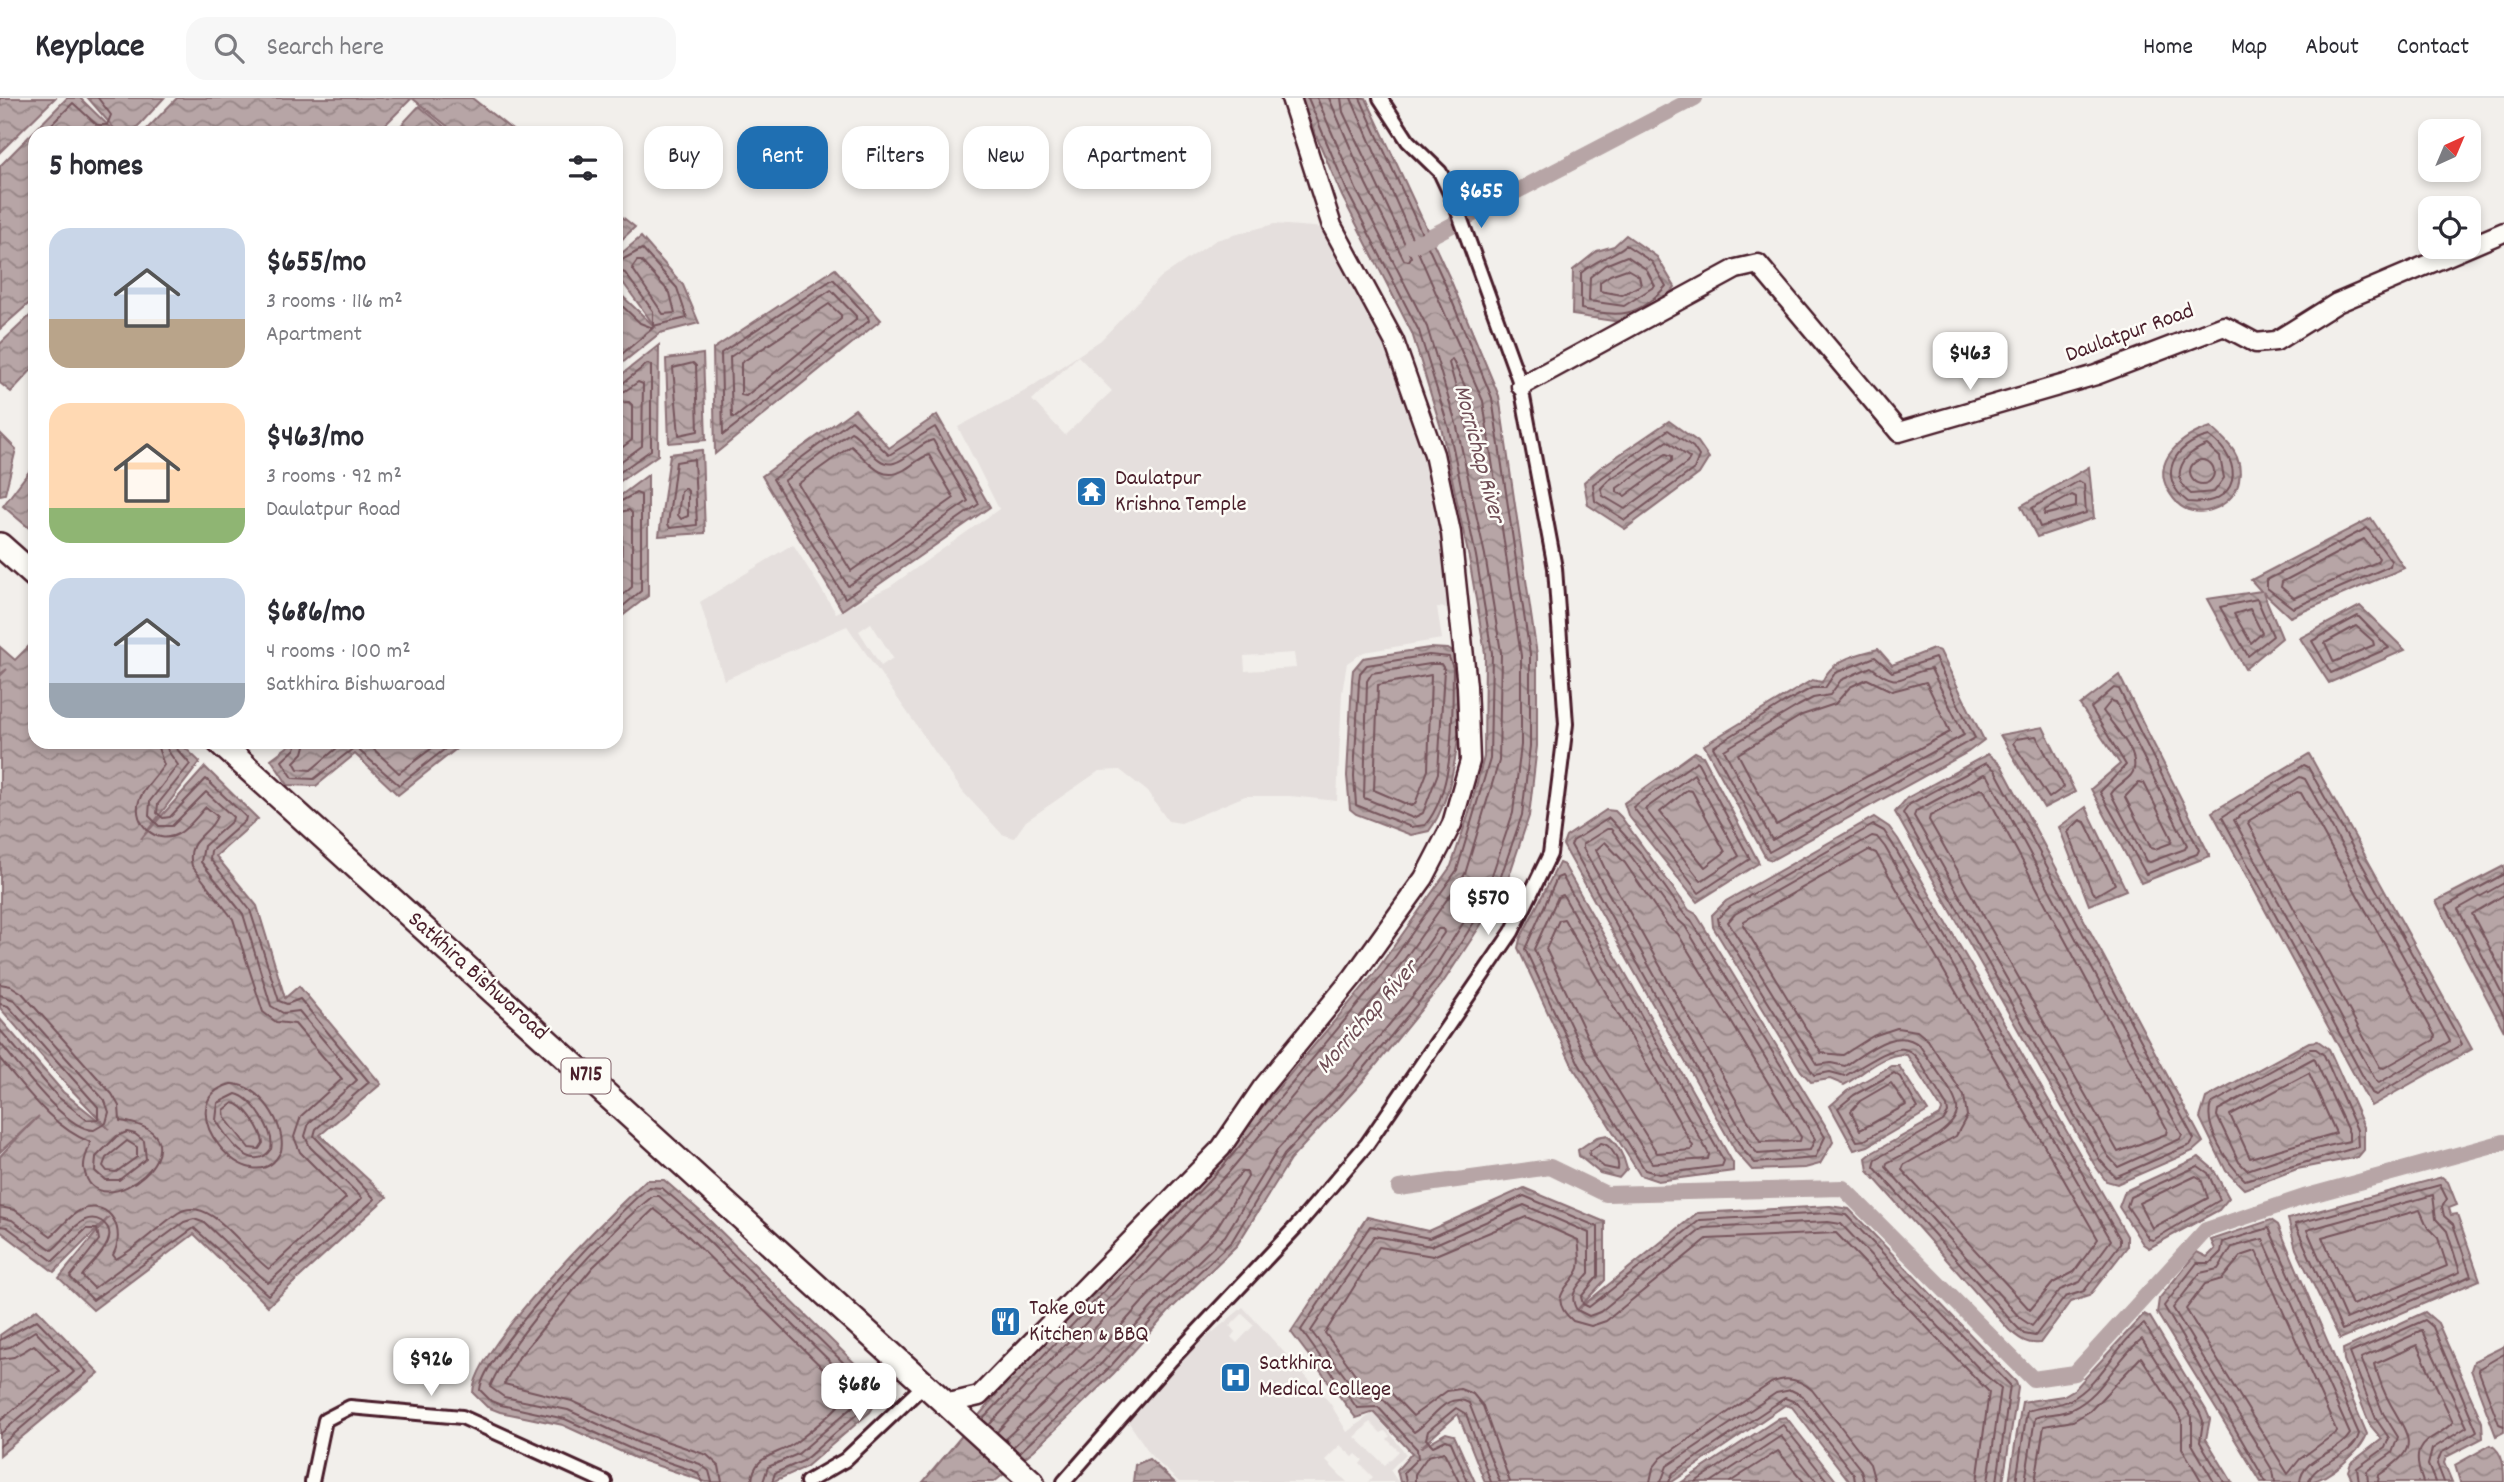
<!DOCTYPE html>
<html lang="en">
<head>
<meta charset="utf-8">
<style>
	:root { --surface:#fff; --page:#f7f7f7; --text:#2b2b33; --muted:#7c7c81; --line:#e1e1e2; --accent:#1f6fb2 }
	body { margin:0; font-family:Dekko,sans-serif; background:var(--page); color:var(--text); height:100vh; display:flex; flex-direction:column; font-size:26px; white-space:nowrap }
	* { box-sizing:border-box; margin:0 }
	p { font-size:23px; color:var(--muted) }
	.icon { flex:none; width:38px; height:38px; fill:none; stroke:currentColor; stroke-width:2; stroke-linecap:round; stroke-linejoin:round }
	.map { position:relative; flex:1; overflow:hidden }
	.side { position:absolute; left:28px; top:28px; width:595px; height:623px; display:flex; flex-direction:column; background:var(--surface); border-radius:21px; box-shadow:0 4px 10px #0003 }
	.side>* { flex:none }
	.guide { position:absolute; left:644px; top:28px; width:665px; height:63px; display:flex; gap:14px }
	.needle { width:46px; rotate:44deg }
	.buttons { position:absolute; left:2418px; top:21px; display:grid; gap:14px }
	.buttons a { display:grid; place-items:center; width:63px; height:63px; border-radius:14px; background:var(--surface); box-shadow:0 4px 10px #0003; font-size:35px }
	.price { position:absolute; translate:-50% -60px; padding:0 16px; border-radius:14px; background:#fff; color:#222; font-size:23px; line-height:46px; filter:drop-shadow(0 2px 4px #0008) }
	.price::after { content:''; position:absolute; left:50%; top:42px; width:21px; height:16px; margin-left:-10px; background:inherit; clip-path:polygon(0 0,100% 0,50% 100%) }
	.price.on { background:var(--accent); color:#fff }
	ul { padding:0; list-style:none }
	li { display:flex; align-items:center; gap:21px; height:175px; padding:0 21px }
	li span { display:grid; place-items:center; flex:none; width:196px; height:140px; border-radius:21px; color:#555 }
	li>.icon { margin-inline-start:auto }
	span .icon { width:84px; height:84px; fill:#fffc; stroke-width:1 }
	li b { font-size:30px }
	h2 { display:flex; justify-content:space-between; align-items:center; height:84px; padding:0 21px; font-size:30px }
	.chip { padding:0 24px; border-radius:21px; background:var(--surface); box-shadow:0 4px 10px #0003; font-size:24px; line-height:63px }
	.chip.on { background:var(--accent); color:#fff }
	header { display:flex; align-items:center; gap:42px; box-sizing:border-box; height:98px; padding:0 35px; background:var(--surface); border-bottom:2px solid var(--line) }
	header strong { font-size:33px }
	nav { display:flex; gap:38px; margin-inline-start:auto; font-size:24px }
	.search { width:490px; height:63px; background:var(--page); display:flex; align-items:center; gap:18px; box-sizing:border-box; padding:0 24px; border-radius:21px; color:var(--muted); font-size:26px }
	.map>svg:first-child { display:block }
	.built { fill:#e5dfdd; fill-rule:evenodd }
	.water { fill:url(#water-waves); stroke:#8b6f75; stroke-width:2 }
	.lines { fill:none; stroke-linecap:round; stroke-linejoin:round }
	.shore { stroke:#76555c; stroke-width:2 }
	.canal { stroke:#b7a5a6; stroke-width:16 }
	.street-casing { stroke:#4a1f2b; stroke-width:18 }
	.secondary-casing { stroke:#4a1f2b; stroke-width:23 }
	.highway-casing { stroke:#4a1f2b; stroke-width:28 }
	.street { stroke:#fdfcf7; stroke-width:12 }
	.secondary { stroke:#fdfcf7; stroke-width:18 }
	.highway { stroke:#fdfcf7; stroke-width:23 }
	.labels { text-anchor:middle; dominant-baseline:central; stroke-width:5; stroke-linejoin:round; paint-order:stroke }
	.shield { fill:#fdfcf7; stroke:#806168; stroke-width:2 }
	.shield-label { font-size:21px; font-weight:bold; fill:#4a1f2b }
	.street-label { font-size:23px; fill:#4a1f2b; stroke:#fdfcf7 }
	.poi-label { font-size:23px; fill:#4a1f2b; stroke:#fdfcf7; text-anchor:start }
	.water-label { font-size:24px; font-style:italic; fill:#704e56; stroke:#fdfcf7 }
</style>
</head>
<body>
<header>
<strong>Keyplace</strong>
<div class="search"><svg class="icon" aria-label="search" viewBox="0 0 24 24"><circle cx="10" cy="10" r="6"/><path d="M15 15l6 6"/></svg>Search here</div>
<nav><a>Home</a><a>Map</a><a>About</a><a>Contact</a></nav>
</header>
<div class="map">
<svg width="2504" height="1384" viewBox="0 0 2504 1384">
	<defs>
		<pattern id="water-waves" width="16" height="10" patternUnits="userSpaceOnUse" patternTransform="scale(1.75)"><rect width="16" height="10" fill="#b7a5a6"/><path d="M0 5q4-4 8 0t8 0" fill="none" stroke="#978687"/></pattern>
	</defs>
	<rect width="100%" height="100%" fill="#f2efeb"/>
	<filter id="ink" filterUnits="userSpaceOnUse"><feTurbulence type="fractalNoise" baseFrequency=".0143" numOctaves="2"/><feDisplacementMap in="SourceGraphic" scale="14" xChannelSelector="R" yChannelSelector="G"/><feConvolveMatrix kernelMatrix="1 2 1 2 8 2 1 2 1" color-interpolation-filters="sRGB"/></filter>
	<g filter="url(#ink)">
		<g class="built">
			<path d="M1274,126l52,4 48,89 27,63 39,131 10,97 -13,-1 5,32 -78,13 -17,11 -5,30 -5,108 -47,-5h-45l-64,27 -13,-2 -21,-30 -27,-21 -21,1 -73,50 -12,17 -12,-4 -39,-42 -116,-166 -123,54 -24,-78 93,-58 43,69 55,-27 108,-77 -41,-82 67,-36 76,-51 59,-62 56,-38zM1078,258l34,35 -47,44 -33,-35zM871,525l22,35 -12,8 -22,-35zM1294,555l2,15 -51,3 -1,-15z"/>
			<path d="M1243,1209l87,96 17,29 27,-20 32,42 -16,16 8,12h-30l5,-5 -13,-13 3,-4 -7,-6 -3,3 -13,-12 -15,15 22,22h-168l-26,-24 -28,-41 64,-65zM1242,1216l12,11 -17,18 -6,-6 4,-5 -5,-6zM1370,1324l11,11 4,-2 5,5 -3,3 12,12 -14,14 -30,-28z"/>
		</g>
		<g class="water">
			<polygon points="0,0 55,0 0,54"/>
			<polygon points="67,0 80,0 116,35 35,35 35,200 0,231 0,68"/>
			<polygon points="88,0 164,0 132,35 118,35"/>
			<polygon points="177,0 408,0 411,1 377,35 143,35"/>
			<polygon points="412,0 472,0 516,35 456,35"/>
			<polygon points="1300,0 1366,0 1451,183 1499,298 1537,557 1537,648 1529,718 1505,790 1442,886 1363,983 1290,1062 1237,1147 1173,1209 1114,1275 1034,1352 994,1384 923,1384 1007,1284 1217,1063 1374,876 1451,768 1468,718 1484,659 1485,555 1469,460 1442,333 1412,235 1342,98"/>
			<polygon points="419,8 452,35 394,35"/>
			<polygon points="616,114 635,129 616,147"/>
			<polygon points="1626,137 1657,159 1675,189 1659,207 1627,225 1572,217 1573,172 1597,153 1614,148"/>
			<polygon points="641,139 683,187 699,225 660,235 616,270 616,192 656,230 616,175 616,160"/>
			<polygon points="835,171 881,222 715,356 713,251"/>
			<polygon points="35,213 35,268 11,294 0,285 0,246"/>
			<polygon points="659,247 658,357 616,386 616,281"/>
			<polygon points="703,256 706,342 669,345 666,261"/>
			<polygon points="855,311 889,350 937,317 990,409 842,512 762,378"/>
			<polygon points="1669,323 1698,344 1709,360 1699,376 1625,431 1588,407 1584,384 1600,370"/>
			<path d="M2211,329c17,15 33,29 28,54 -4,23 -34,38 -55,27 -7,-3 -11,-10 -15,-16 -19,-32 13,-56 42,-65z"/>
			<polygon points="0,335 16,351 5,396 0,397"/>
			<polygon points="702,352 705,435 659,438 670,356"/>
			<polygon points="34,367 35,368 35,435 3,408"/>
			<polygon points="2089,369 2094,420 2037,439 2021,408"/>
			<polygon points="648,377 648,498 616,523 616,401"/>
			<polygon points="2371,420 2404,470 2290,519 2263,494 2282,540 2245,571 2207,501 2261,493 2251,482"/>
			<polygon points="2360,508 2405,552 2329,585 2300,540"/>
			<polygon points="35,542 35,644 179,644 200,664 141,741 205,669 258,721 216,758 257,808 285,900 299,888 381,986 320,1037 387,1099 268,1208 194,1136 93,1212 59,1180 109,1119 54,1174 0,1133 0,1058 39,1018 0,1054 0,921 63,994 109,1031 66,986 0,910 0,578 7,571 0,576 0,549 15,562"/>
			<path d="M1429,550l19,1 8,5c11,44 1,140 -27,177l-18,4 -55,-21 -6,-5 -3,-33 5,-96 1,-10 10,-12z"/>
			<path d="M1878,551l14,16 41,-16 7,2 44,89 -16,12 -196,108 -6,-2 -62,-113 108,-65 10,2c9,-22 33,-27 56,-33z"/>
			<polygon points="2119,577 2210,758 2141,785 2091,691 2120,666 2080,607"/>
			<polygon points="2043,629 2075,694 2044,710 2000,637"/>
			<polygon points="294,644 465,644 398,697 355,656 316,688 288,687 271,661"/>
			<polygon points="1695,654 1703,658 1759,765 1697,804 1628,717 1624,705"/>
			<polygon points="1988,656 2001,667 2203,1044 2193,1053 2117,1086 2106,1083 2094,1066 1895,714 1907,700"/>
			<polygon points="2309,656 2472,951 2371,1008 2212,714"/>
			<polygon points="2086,709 2126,792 2089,807 2059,729"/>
			<polygon points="1606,712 1615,713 1621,719 1689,812 1696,816 1831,1037 1833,1044 1820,1066 1805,1070 1752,1072 1736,1054 1563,747 1566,739"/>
			<path d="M1874,719l15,10 9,12 229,397v11l-38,49 -19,6 -30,41c-14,2 -21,-5 -31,-13l-141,-159 -2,-13 6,-5 68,-38 2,-5 -35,-55c-21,-4 -46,20 -63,30l-14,-6 -19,3 -10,-11 -88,-144 -1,-12 14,-14z"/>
			<polygon points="1559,765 1564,767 1733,1065 1733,1073 1658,1083 1640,1077 1573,969 1518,850 1520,841"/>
			<polygon points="2504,768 2504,933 2436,803"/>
			<polygon points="2318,943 2329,951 2364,1029 2364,1052 2358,1059 2297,1071 2244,1091 2226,1073 2200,1020 2206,1000 2309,944"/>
			<polygon points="1891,968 1899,968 1928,1013 1868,1048 1854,1052 1830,1008 1847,993"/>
			<path d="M1607,1037c11,9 17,21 20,34l-8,9 -19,-5 -21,-17 -1,-6 19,-13z"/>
			<polygon points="2199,1059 2213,1071 2229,1100 2219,1112 2149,1150 2143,1146 2119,1109 2125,1093"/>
			<polygon points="2442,1079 2448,1084 2457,1107 2449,1110 2451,1117 2457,1116 2480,1182 2340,1241 2296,1151 2288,1121"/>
			<path d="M646,1082h18l37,32 178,175 -2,14 -7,11 -64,55 -34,15h-66l-71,-24 -72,-33 -63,-13 -13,-5 -14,-14c0,-45 136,-178 173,-213z"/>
			<polygon points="1524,1090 1605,1124 1605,1182 1576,1213 1697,1115 1830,1108 1849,1111 2016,1284 2018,1290 2003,1384 1850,1384 1792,1309 1785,1307 1672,1384 1485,1384 1458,1316 1420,1350 1446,1335 1454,1337 1475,1384 1400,1384 1397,1372 1412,1355 1374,1314 1356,1320 1291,1234 1367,1119 1428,1133"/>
			<path d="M2271,1122l7,5 89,209c-6,18 -38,44 -57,48 -14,0 -34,0 -49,0l-104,-169 2,-14 38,-47 10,5 8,-8 -4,-9z"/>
			<polygon points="37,1211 99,1275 0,1357 0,1237"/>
			<polygon points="2425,1214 2438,1225 2482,1324 2483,1340 2446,1359 2444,1365 2452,1384 2353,1384 2348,1373 2351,1365 2382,1341 2370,1327 2344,1262 2343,1251"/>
			<polygon points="2144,1216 2150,1219 2206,1312 2210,1321 2206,1341 2232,1384 2009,1384 2022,1304 2063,1298 2075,1291"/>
			<polygon points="2504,1248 2504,1334 2496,1338 2471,1272 2474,1263"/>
			<polygon points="1786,1319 1837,1384 1682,1384 1779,1320"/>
			<path d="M2491,1347c13,8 13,23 13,37h-44l-5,-17z"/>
			<polygon points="1149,1361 1174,1384 1133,1384 1135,1367"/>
		</g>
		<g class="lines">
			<g class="shore">
				<polyline points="1329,0 1366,86 1404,162 1409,163 1411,159 1343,14 1341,0"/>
				<polyline points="43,35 73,5 97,27 107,27 111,17 98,0"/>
				<path d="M1626,147l26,17 14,24c-28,32 -46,31 -85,23v-36c16,-14 30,-16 45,-28z"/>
				<polygon points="1627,158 1646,171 1655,188 1624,208 1589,203 1590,179 1605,167"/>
				<polygon points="637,163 641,163 670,195 675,215 663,216 632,170"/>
				<polyline points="616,165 642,151 677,190 687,220 653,228 653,213 625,175 616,172"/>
				<polygon points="1627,171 1639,178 1641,187 1622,197 1600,193 1600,184 1610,177"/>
				<polygon points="833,181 868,219 869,223 723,337 721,255"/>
				<polygon points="831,192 856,218 856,222 736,319 732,319 730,259"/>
				<polyline points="616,202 640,225 653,230 616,261"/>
				<polygon points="829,206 841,217 841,221 746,298 741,297 741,265"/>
				<polygon points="1452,261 1473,305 1479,345 1476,349 1472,346 1449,265"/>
				<polygon points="693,265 696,268 698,333 679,337 673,270"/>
				<polyline points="616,286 623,285 647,266 651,267 651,352 616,377"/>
				<polyline points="616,295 625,293 638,284 643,286 642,348 616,367"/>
				<polyline points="616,305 629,304 632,307 632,342 616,354"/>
				<polygon points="852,322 889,357 935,329 979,406 845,500 773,381"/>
				<polygon points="1668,332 1693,349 1699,358 1694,371 1625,422 1595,403 1593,386"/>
				<path d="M851,334c14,6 24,36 43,31 15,-4 25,-20 39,-23l35,61 -120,85 -64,-105z"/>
				<path d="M2209,338c38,27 30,71 -21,66 -33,-25 -14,-58 21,-66z"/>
				<polygon points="1667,343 1690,360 1687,365 1625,411 1603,398 1601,390 1609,382"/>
				<path d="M2207,347l13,12 4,21 -10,14 -23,2c-23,-18 -7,-42 16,-49z"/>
				<path d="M851,348c16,13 29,38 53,24 9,-5 16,-13 25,-15l25,43 -103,73 -53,-87z"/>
				<polygon points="1666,356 1672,358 1672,363 1625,398 1617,394 1617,390"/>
				<polygon points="694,361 697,427 670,430 668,426 676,364"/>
				<circle cx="2202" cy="374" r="12"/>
				<polygon points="2079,383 2084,386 2086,415 2040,429 2032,410"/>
				<polygon points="685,390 688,393 688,418 681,421 678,417 681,393"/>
				<polygon points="2072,397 2076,399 2076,409 2044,417 2045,412"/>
				<polyline points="616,406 636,395 641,397 641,493 616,514"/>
				<polyline points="616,415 629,412 632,415 632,489 616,503"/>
				<polyline points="616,426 622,429 621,484 616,489"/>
				<polygon points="2367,430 2391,463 2390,468 2293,510 2267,490 2267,482"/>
				<polygon points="2364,441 2379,460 2377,464 2294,500 2281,489 2282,484"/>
				<polygon points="2257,501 2273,538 2248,558 2220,509"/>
				<polygon points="2250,511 2262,535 2251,545 2234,516"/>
				<polygon points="2358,518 2389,550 2331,575 2312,543"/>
				<polygon points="2356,528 2373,543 2374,547 2334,564 2325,545"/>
				<path d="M1429,557l20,2 4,11c-1,46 3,121 -28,157l-14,2 -55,-22 -2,-29 5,-95 1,-8 7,-8z"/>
				<polygon points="1875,559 1892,574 1935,560 1975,640 1769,754 1713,649 1784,605 1812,590 1825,590 1835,575"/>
				<polygon points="1430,566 1441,566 1444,571 1438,675 1423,715 1413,720 1364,700 1367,583 1372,575"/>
				<path d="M1871,569c32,25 28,6 60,2l33,66 -192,105 -48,-90 74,-44 15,-8 17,-3 11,-15z"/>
				<polygon points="1431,577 1428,672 1415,706 1411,708 1374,692 1378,587"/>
				<polygon points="1867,581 1892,593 1926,584 1950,634 1776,727 1738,656 1802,617 1835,606 1850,589"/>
				<polygon points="2114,590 2119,591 2199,752 2197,756 2146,776 2100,694 2126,667 2091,610"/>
				<path d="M2111,603l5,1 71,143 -2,4 -35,13 -4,-1 -35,-67c5,-8 14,-12 20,-19 14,-18 -19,-50 -28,-64z"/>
				<polygon points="2036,638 2064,689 2049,700 2013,645 2016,641"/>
				<polyline points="297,644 295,651 282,663 293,680 314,681 355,649 399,687 454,644"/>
				<polyline points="306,644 303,655 294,664 298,671 311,672 344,644"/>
				<polyline points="366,644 399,675 440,644"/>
				<polygon points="1697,663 1750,761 1699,795 1633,709"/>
				<polygon points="1986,665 1995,672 2194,1041 2190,1047 2115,1079 2100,1062 1903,715 1910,706"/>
				<polygon points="2304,667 2308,669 2462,946 2376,997 2372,995 2222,719"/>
				<polygon points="1694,676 1739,758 1701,783 1645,711"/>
				<polygon points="1984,676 1988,678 2182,1037 2180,1041 2118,1069 2108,1058 1914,718 1916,713"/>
				<polygon points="2300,679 2305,681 2450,943 2379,985 2376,983 2234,722"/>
				<polygon points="2139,684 2144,685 2172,741 2171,745 2155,751 2151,750 2125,699"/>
				<polygon points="1980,691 1984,692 2167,1031 2166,1036 2118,1054 1929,722 1930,718"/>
				<polygon points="1687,692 1692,693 1725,754 1705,769 1660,714"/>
				<polygon points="2297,694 2301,695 2435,938 2434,942 2384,970 2380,969 2248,726 2250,722"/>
				<polygon points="1609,720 1640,754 1684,816 1691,822 1825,1039 1815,1060 1755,1065 1742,1051 1571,747 1573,743"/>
				<polygon points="2080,722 2085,724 2115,786 2096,797 2092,794 2068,734"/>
				<path d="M1873,727l11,6 8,12 228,396v5l-36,47 -19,6 -30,39 -11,-2 -10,-10 -140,-157 2,-8 67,-38 5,-8 -1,-7c-43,-67 -30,-73 -102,-30l-15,-4 -16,3 -95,-151 -1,-6 12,-11z"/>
				<polygon points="1607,731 1611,731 1677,821 1685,828 1815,1041 1810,1052 1758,1056 1749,1046 1583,750 1583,746"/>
				<path d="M1872,738l5,1 8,10 226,393 -31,42 -20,8 -28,36 -12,-8 -134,-151 1,-4c18,-10 74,-33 70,-56 -2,-15 -28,-46 -37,-61 -23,-22 -56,8 -75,20l-14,-3 -14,2 -89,-143 7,-8z"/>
				<polygon points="1605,744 1625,765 1668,828 1678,836 1801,1039 1800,1043 1760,1044 1605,771 1596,752"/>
				<polygon points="1869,752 1876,755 2098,1141 2074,1174 2053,1185 2030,1212 1902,1072 1904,1067 1956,1038 1967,1018 1964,998 1928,942 1917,933 1897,930 1873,938 1843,957 1821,955 1743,827 1744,823"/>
				<polyline points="2504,776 2446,808 2504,918"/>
				<polygon points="1562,778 1724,1063 1722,1068 1659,1076 1645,1072 1579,966 1525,851 1557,780"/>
				<polyline points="2504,785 2458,811 2504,899"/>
				<polygon points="1563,797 1709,1056 1708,1061 1652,1065 1587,962 1534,851 1558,799"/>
				<polyline points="2504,797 2472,816 2504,877"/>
				<polygon points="1564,821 1693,1048 1691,1052 1657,1055 1596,957 1546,851 1559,822"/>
				<polygon points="1438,831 1443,831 1444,835 1404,891 1400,892 1399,887"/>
				<path d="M0,886l11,2 11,7 90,101 7,12 1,15c102,13 -26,116 -36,47 -1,-10 5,-17 6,-26 -38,-15 -64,-53 -90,-83"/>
				<path d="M0,897l14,5 91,101 4,11 -3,11 -12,7c-29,0 -75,-65 -94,-87"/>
				<polyline points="0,906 8,908 98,1009 98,1021 87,1022 58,999 0,932"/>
				<path d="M2310,951h6l8,6 33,75 1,17 -113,33c-17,-16 -42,-53 -34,-76z"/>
				<polygon points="2314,960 2349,1035 2349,1043 2294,1056 2247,1072 2239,1064 2217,1018 2218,1012"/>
				<polygon points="1894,975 1900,979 1918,1010 1865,1042 1857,1043 1838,1010 1854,997"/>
				<polygon points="2309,975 2336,1035 2250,1060 2230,1017"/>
				<polygon points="1891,985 1906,1007 1860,1032 1851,1013 1860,1003"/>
				<path d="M231,986c27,-1 56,41 50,67 -28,59 -119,-49 -50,-67z"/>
				<path d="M236,996c17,4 39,38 35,55 -19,27 -45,-12 -55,-29l2,-17z"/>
				<path d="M233,1005c12,1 29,28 30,40l-4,6 -10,-1 -24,-30 -1,-8z"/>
				<polygon points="127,1034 135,1036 144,1043 146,1061 119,1082 105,1082 95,1073 96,1059 117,1038"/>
				<polygon points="127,1043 137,1049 137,1059 116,1074 107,1073 103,1068 106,1060"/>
				<path d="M1601,1045c10,1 19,18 17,27l-14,-3 -15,-12 1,-4z"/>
				<polygon points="2198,1068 2208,1075 2220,1102 2153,1142 2149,1141 2127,1108 2130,1099"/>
				<polygon points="2196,1078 2201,1081 2208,1100 2152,1130 2139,1105"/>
				<polygon points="2440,1087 2447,1101 2442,1109 2444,1118 2453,1126 2471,1178 2342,1232 2295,1126"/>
				<polygon points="2433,1097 2436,1121 2447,1133 2460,1174 2346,1221 2307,1132"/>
				<path d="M0,1109l15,3 36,26c10,-7 18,-21 30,-26 31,-12 45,22 32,45l3,4c23,-12 41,-32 62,-46 32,-20 67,40 91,56l77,-71 -46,-46 -6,-15 7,-21 41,-37 -47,-55 -19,-2 -13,-10 -30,-93 -41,-53c-7,-28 18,-30 25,-50l-11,-9c-9,9 -17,21 -28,27 -21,12 -46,-10 -39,-33 4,-13 17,-24 25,-36l-8,-23"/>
				<polygon points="2420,1112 2428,1130 2438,1140 2447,1168 2352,1207 2322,1139"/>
				<path d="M0,1119l12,3 40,30c11,-8 20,-24 33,-30 5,-2 11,-2 16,1 24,15 -10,42 -19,55l12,12 90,-66 10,-3 11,4 63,60 94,-85 -52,-51 -5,-11 4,-13 48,-43 -58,-69 -16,2 -12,-7 -28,-92 -42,-52 3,-16 28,-25 1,-4 -27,-25 -34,34h-13l-10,-10 1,-15 28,-36 -10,-14 -2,-9"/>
				<polyline points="0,1128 7,1129 53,1163 86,1131 97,1131 99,1142 70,1179 93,1202 194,1130 268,1197 375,1101 314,1038 316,1031 369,984 300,901 287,906 279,903 250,812 210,761 211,753 245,723 246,719 206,681 170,719 163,720 157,715 158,706 190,666 176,650 175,644"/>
				<polygon points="2256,1153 2337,1334 2300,1361 2288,1376 2186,1211 2205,1186 2222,1181 2241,1158"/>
				<polyline points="0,1242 37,1222 87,1274 0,1348"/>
				<polyline points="0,1251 10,1249 35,1233 74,1274 0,1336"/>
				<polyline points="2504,1256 2478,1271 2499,1326 2504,1328"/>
				<polyline points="0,1261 14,1259 34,1247 59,1273 0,1323"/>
				<polyline points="983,1321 1223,1068 1380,880 1457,772 1490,661 1492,555 1476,458 1449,331 1419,233 1348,95 1308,0"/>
				<polyline points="989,1327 1229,1074 1387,886 1465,776 1499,663 1501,554 1485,457 1457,329 1427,229 1356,91 1317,0"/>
				<polyline points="997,1334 1242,1074 1247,1074 1248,1079 1216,1131 1154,1191 1095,1257 1005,1341"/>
				<polyline points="1013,1349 1102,1265 1162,1198 1225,1138 1278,1051 1351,973 1430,877 1490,783 1513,715 1521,647 1521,558 1483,303 1351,0"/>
				<polyline points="1019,1355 1108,1271 1168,1204 1232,1143 1284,1057 1357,979 1437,882 1498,787 1522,717 1530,648 1530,557 1492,300 1445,186 1360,0"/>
				<path d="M703,1384l-6,-10 -59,-20 -73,-33 -64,-14 -10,-4 -11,-11c2,-35 137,-178 169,-203l13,1 35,30 174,172 -1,9 -6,9 -61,53 -28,12 -3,9"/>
				<path d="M712,1384l-3,-11 -9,-7 -59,-20 -73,-34 -64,-13 -14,-10c20,-50 119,-157 163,-191h6l32,28 171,169 -4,9 -60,52 -30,13 -5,15"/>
				<path d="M722,1384l-3,-16 -12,-11 -62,-21 -73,-33 -68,-17 15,-27 74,-90 61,-58 30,23 164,161c-6,13 -40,40 -53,50 -18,13 -42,11 -43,39"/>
				<polyline points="1406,1384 1404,1374 1418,1360 1417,1351 1378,1309 1357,1310 1301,1232 1370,1128 1429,1140 1524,1098 1598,1129 1598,1178 1581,1199 1583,1206 1589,1209 1700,1122 1829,1115 1846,1117 2010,1287 1997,1384"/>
				<polyline points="1415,1384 1415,1376 1428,1358 1444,1354 1459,1384"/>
				<polyline points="1468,1384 1451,1344 1446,1342 1433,1348 1426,1341 1428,1333 1456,1310 1466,1316 1491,1384"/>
				<path d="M1500,1384l-31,-79c-24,-13 -38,20 -55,29l-31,-33 -22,-1 -50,-67 63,-95 57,10 93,-41 65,28v40c-10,12 -22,21 -12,37l12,6 11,-4 103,-84 125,-6 13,2 144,151 16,13 -13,94"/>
				<path d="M1510,1384l-27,-76 -10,-12 -13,-5 -13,2 -34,25 -24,-25 -25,-5 -39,-53 54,-86 54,9 93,-39 52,23c1,7 3,20 1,28 -6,18 -35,27 -6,53l18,5 15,-5 101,-82 129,-6 153,159 -12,90"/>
				<path d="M1650,1384l3,-14 8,-10 110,-75c15,-7 29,-4 41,7l58,74 5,18"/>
				<polyline points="1661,1384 1667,1368 1776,1295 1791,1292 1803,1298 1861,1372 1864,1384"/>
				<polyline points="1669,1384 1673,1375 1785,1300 1798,1305 1854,1377 1855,1384"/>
				<polyline points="1695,1384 1783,1327 1828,1384"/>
				<polyline points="1711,1384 1781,1338 1817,1384"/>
				<polyline points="1730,1384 1778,1353 1804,1384"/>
				<path d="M2016,1384l11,-71c14,-5 33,-5 43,-11 32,-17 45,-55 74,-76l56,89 3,8 -3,21 24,40"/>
				<path d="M2025,1384l10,-64c12,-5 26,-3 37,-9 32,-15 43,-50 70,-70l50,78v27l22,38"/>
				<polyline points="2035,1384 2044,1328 2073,1323 2090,1313 2141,1259 2182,1322 2182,1350 2202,1384"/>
				<path d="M2266,1384l-102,-176 33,-43h13l11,-11 2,-10 46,-14 90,206c-6,25 -47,28 -50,48"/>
				<path d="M2275,1384l-2,-11 -100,-163 27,-35 18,-4 14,-22 31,-8 87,195c-12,20 -48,23 -50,48"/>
				<polyline points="2359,1384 2357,1370 2385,1350 2389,1340 2376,1321 2350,1255 2425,1222 2433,1229 2477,1333 2441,1355 2437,1366 2444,1384"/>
				<polyline points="2368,1384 2367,1373 2392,1355 2398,1339 2383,1315 2361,1260 2422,1233 2467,1329 2432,1351 2428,1367 2435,1384"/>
				<path d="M2378,1384l1,-7c40,-27 33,-33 12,-70 -7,-12 -13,-28 -16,-41l42,-19 36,77c-19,21 -47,15 -30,60"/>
			</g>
			<g class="canal">
				<polyline points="1412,148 1695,0"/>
				<polyline points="1399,1090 1550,1069 1606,1096 1843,1090 2033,1281 2075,1275 2206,1132 2304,1099 2504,1044"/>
			</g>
			<defs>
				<g id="street">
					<polyline points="312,1384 325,1322 350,1309 462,1319 605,1384"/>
					<polyline points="807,1384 845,1362 925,1286"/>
					<polyline points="1064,1384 1170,1263 1295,1130 1367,1046 1512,834 1550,756 1566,626 1555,470 1521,288 1456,108 1440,74 1408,43 1380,0"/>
				</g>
				<g id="secondary">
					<polyline points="1521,288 1736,171 1758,166 1899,334 2096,277 2224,228 2256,245 2276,243 2337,205 2504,134"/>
					<polyline points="945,1306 979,1298 1221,1050 1262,990 1353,879 1424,780 1452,726 1470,663 1467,588 1451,435 1434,356 1394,243 1332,128 1291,0"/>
				</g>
				<g id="highway">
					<polyline points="0,447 35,478"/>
					<polyline points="219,644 1032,1384"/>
				</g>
			</defs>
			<use href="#street" class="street-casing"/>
			<use href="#secondary" class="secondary-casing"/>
			<use href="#highway" class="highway-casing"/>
			<use href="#street" class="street"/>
			<use href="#secondary" class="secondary"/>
			<use href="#highway" class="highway"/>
		</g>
	</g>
	<defs>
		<symbol id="temple-square" viewBox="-11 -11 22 22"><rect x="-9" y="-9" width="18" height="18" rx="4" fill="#1f6fb2" stroke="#fdfcf7"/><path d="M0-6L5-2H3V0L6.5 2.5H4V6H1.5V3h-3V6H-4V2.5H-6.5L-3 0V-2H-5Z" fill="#fff"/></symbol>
		<symbol id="restaurant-square" viewBox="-11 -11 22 22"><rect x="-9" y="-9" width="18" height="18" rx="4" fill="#1f6fb2" stroke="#fdfcf7"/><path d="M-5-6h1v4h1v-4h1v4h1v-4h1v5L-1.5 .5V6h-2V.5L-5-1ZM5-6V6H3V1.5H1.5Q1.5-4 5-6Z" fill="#fff"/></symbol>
		<symbol id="hospital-square" viewBox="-11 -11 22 22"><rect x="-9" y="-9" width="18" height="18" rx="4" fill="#1f6fb2" stroke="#fdfcf7"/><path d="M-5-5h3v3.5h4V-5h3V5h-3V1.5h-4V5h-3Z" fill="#fff"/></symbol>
	</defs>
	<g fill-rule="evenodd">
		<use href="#temple-square" x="1074" y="376" width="35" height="35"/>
		<use href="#restaurant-square" x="988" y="1206" width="35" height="35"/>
		<use href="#hospital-square" x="1218" y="1262" width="35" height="35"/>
	</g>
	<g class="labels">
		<rect class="shield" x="561.5" y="960.5" width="49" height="35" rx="5"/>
		<g class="shield-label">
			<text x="586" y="978">N715</text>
		</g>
		<g class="street-label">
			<text transform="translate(2130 236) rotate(-20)">Daulatpur Road</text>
			<text transform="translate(477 879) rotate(42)">Satkhira Bishwaroad</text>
		</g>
		<g class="poi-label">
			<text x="1115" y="381">Daulatpur<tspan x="1115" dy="26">Krishna Temple</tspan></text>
			<text x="1029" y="1211">Take Out<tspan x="1029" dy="26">Kitchen &amp; BBQ</tspan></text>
			<text x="1259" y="1266">Satkhira<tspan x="1259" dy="26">Medical College</tspan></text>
		</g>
		<g class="water-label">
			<text transform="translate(1478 356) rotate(75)">Morrichap River</text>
			<text transform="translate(1368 920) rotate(-49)">Morrichap River</text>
		</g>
	</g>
</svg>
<div class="buttons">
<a><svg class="needle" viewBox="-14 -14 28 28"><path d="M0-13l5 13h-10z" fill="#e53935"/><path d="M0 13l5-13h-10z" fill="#7c7c81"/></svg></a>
<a><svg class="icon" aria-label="locate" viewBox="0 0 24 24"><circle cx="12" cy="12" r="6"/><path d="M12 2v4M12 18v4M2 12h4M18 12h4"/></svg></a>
</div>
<b class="price on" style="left:1481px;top:132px">$655</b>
<b class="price" style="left:1970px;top:294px">$463</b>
<b class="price" style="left:1488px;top:839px">$570</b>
<b class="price" style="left:431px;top:1300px">$926</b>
<b class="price" style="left:859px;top:1325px">$686</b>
<div class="guide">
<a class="chip">Buy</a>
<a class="chip on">Rent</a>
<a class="chip">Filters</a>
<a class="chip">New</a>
<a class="chip">Apartment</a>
</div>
<section class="side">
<h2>5 homes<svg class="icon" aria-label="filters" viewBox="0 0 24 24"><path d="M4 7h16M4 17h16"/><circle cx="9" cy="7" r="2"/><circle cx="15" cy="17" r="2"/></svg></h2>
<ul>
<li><span style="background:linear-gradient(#c9d6e8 65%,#b9a48a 0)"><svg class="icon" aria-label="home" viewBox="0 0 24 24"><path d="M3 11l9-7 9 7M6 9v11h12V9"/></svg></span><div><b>$655/mo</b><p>3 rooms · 116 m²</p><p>Apartment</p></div></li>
<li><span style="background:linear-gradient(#ffd9b3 75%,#8fb573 0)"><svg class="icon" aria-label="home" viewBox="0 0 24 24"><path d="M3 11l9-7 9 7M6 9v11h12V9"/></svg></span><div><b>$463/mo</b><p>3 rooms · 92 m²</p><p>Daulatpur Road</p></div></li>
<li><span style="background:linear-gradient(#c9d6e8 75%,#9aa5b1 0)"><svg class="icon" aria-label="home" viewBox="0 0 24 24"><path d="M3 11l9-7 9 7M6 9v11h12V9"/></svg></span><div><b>$686/mo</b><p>4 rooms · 100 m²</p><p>Satkhira Bishwaroad</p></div></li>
</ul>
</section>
</div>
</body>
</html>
